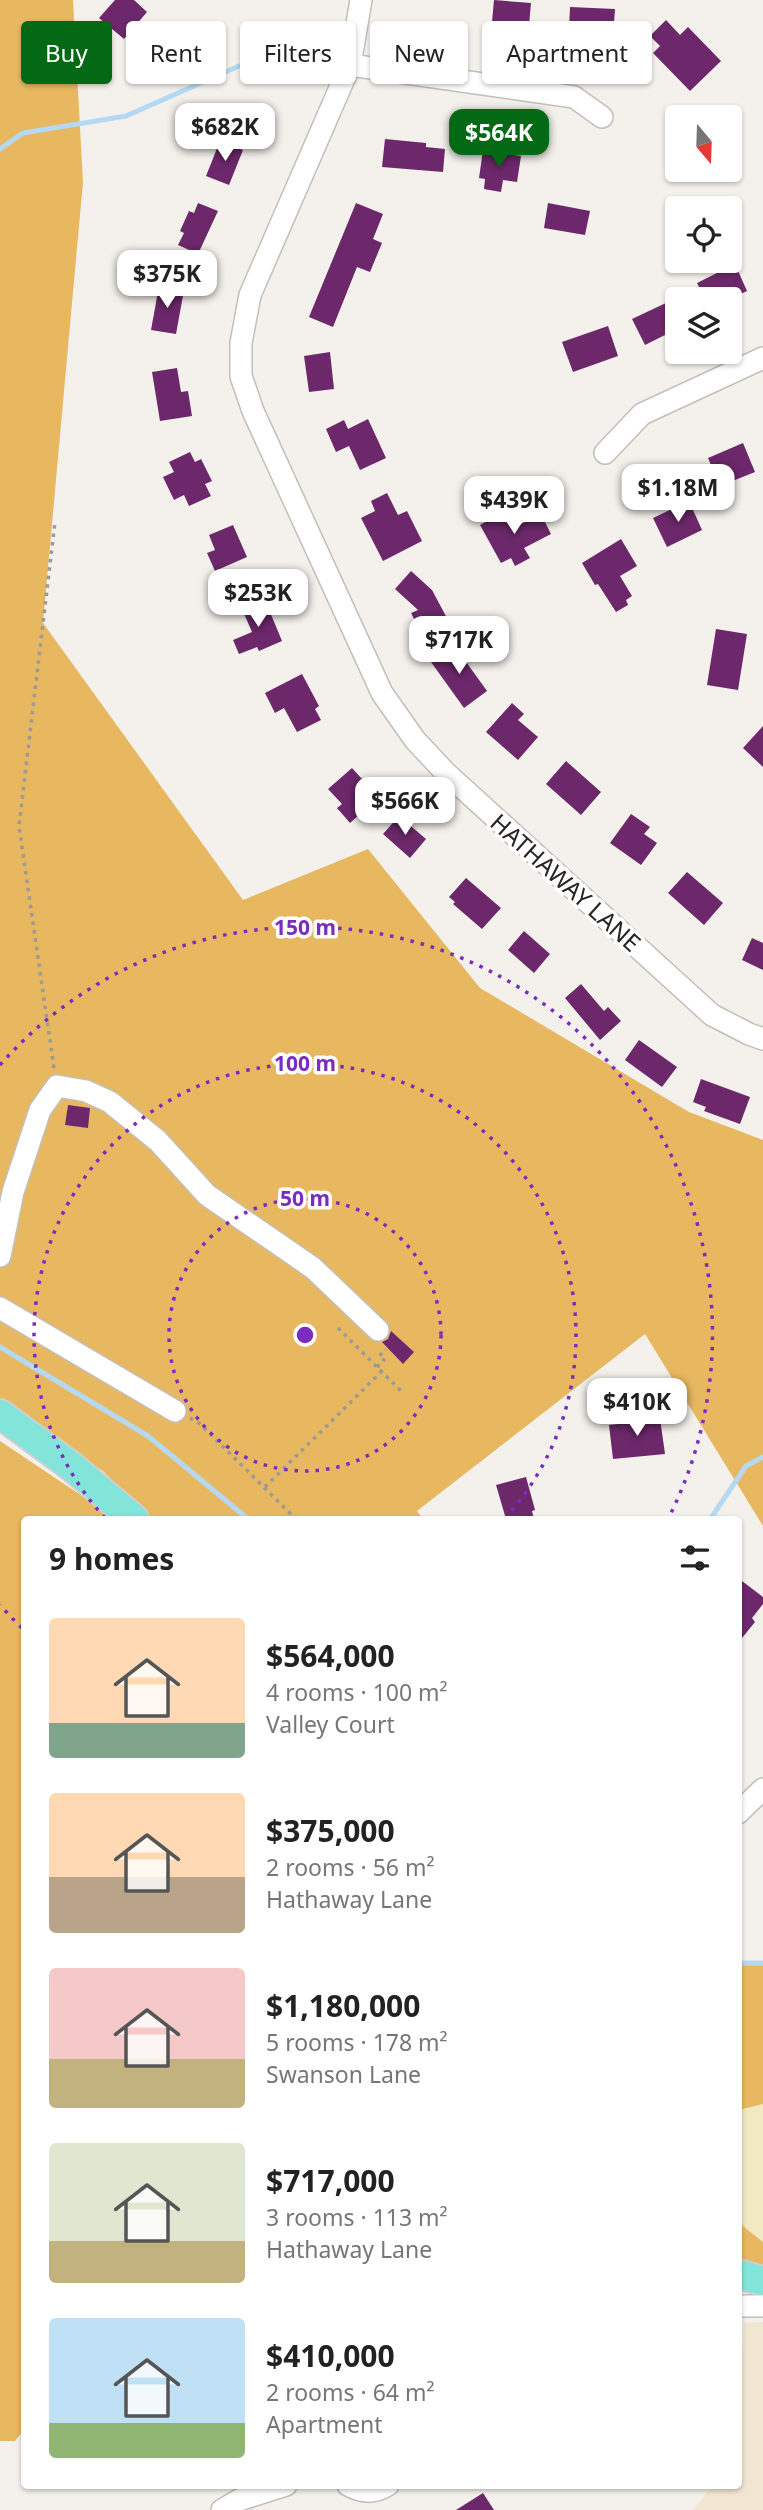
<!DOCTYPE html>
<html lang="en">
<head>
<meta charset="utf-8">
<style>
	:root { --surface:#fff; --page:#f6f6f6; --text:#222; --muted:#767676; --accent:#046915 }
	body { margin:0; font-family:"Noto Sans",sans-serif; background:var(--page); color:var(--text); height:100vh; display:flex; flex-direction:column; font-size:26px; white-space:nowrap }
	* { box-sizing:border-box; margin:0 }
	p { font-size:23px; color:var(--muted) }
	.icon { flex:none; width:38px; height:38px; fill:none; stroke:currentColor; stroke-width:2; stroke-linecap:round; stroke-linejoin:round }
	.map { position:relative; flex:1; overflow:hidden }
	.panel { position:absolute; left:21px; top:1516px; width:721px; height:973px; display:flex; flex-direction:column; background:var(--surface); border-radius:7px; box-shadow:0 2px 5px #0004 }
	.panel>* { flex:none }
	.banner { position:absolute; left:21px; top:21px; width:721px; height:63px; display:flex; gap:14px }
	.needle { width:46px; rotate:161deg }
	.fabs { position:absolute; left:665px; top:105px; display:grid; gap:14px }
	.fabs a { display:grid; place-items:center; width:77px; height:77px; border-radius:7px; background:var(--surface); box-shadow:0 2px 5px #0004; font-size:35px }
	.price { position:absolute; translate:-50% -60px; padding:0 16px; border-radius:14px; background:#fff; color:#222; font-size:23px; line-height:46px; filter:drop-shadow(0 2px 4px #0008) }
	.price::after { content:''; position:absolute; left:50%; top:42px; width:21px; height:16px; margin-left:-10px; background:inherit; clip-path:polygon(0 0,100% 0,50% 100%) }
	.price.on { background:var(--accent); color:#fff }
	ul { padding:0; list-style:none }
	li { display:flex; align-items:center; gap:21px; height:175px; padding:0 28px }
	li span { display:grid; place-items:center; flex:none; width:196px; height:140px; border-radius:7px; color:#555 }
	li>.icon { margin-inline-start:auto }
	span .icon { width:84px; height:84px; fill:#fffc; stroke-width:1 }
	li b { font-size:30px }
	h2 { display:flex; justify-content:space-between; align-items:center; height:84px; padding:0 28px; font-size:30px }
	.chip { padding:0 24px; border-radius:7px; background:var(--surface); box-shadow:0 2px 5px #0004; font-size:24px; line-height:63px }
	.chip.on { background:var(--accent); color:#fff }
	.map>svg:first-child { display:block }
	.industrial { fill:#f1e6d1 }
	.green { fill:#e8b861 }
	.sand { fill:#f2e8c2 }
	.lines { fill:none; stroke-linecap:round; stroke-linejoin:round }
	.stream { stroke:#b5d9f2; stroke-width:5 }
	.building { fill:#6c286a }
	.minor-casing { stroke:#c2bfba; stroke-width:24 }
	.major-casing { stroke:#cfcfcf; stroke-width:32 }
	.path { stroke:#9c9a96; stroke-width:3.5; stroke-dasharray:3.5 5; stroke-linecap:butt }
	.minor { stroke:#fff; stroke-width:21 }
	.major { stroke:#83e5da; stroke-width:28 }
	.ring { fill:none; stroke:#7b2cbf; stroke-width:3.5; stroke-dasharray:3.5 7 }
	.labels { text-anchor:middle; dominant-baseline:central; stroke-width:7; stroke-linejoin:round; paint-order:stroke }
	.street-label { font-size:24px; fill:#262523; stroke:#fff }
	.centre { fill:#7b2cbf; stroke:#fff; stroke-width:3.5 }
	.ring-label { font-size:21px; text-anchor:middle; font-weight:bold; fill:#7b2cbf; stroke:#fff; stroke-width:7; stroke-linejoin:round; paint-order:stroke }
</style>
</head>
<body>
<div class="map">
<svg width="763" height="2510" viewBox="0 0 763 2510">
	<rect width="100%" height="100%" fill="#f4f1ec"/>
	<polygon class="industrial" points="763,2322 763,2510 693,2510 713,2485 738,2485 744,2323"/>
	<g class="green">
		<polygon points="0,0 73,0 83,182 43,623 243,900 368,849 480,988 689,1112 763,1140 763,1526 645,1334 417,1511 423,1519 150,1519 104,1472 0,1400"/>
		<polygon points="0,1441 103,1510 110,1519 24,1519 24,2430 15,2441 0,2441"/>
		<polygon points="738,1963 763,1964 763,2266 739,2258"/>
	</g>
	<polygon class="sand" points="763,2104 763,2242 739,2223 738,2110"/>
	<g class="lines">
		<g class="stream">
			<polyline points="0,149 23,133 126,116 239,66"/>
			<polyline points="0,1347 148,1436 248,1519"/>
			<polyline points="705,1519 711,1518 746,1466 763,1457"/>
			<polyline points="738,1963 763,1963"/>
		</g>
	</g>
	<g class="building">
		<polygon points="115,0 134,0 147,12 124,39 99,18"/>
		<polygon points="494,0 531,3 529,26 492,22"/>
		<polygon points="570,7 615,9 613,37 575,35 575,29 569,29"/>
		<polygon points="666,20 680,35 688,27 721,61 690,91 653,53 660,46 650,36"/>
		<polygon points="385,139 426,143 426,147 445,149 443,172 382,167"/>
		<polygon points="220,141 243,150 229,185 206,176"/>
		<polygon points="483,150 521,156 517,182 503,180 501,192 484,189 485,179 479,178"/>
		<polygon points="198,203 218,211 198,254 178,245 184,233 180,231 189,211 194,213"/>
		<polygon points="356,203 383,214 373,239 382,243 370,272 357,267 333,327 309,317"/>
		<polygon points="548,203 590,211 585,235 544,228"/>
		<polygon points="735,264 747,291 730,299 705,299 697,283"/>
		<polygon points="159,286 184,290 176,334 151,330"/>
		<polygon points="668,302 677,320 677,329 645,345 632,319"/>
		<polygon points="608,326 618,356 573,372 562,342"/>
		<polygon points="330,352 334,389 309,392 304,356"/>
		<polygon points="177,368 181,392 188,391 192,416 160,421 152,372"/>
		<polygon points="368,419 386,458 360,470 349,446 336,452 326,429 344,420 348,429"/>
		<polygon points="743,443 755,472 720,486 708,458"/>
		<polygon points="190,452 195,462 201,459 212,481 205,484 211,496 189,506 184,495 174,500 163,477 174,472 169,462"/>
		<polygon points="387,493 398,515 407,511 422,541 383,561 361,518 375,511 371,501"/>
		<polygon points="689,501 702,530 667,547 653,518"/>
		<polygon points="510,508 519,525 541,514 551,534 524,548 530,558 515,566 511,558 501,563 480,525"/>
		<polygon points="233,525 247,557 215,571 207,553 215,550 209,535"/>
		<polygon points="621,539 637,566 620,576 632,596 626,600 628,605 616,612 598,584 595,585 582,563"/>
		<polygon points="411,571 432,590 448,620 421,633 411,613 418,610 395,589"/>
		<polygon points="265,600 282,641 259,651 257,647 239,654 233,640 252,632 242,609"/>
		<polygon points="716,629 747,634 738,690 707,685"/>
		<polygon points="454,645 487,691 464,708 431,662"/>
		<polygon points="302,674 319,706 315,709 321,720 297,732 284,708 275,713 265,693"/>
		<polygon points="512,703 524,714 518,720 538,737 518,760 486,732"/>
		<polygon points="763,726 763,767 743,748"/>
		<polygon points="566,761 601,792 581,815 546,784"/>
		<polygon points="352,768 373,791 366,796 372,803 350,823 337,808 342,804 328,789"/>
		<polygon points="631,814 650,827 644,834 657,843 641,865 610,843"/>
		<polygon points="399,816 426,839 410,858 383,834"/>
		<polygon points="687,872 723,903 704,925 668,893"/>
		<polygon points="466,878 501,908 482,929 453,904 455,902 449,897"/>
		<polygon points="524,931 550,954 534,973 508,950"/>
		<polygon points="752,938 763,943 763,970 742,960"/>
		<polygon points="581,984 604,1011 608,1007 621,1021 600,1040 565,998"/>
		<polygon points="639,1040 677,1067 662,1087 625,1060"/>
		<polygon points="701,1079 750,1097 740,1124 704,1111 706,1107 693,1102"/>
		<polygon points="68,1105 90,1108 88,1128 65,1125"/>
		<polygon points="391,1331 414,1352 403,1364 382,1342 388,1339"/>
		<polygon points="652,1414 653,1418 660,1418 665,1454 613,1459 609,1425 627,1423 627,1417"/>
		<polygon points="526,1477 535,1510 532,1511 534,1519 506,1519 496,1485"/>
		<polygon points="738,1578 763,1597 763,1604 752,1618 755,1622 738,1643"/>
		<polygon points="483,2493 494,2510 456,2510"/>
	</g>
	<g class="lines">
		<defs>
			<g id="minor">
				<polyline points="361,0 350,65 250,295 241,343 241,376 253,411 382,693 415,740 445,772 712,1015 749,1034 763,1039"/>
				<polyline points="350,65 574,97 602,117"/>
				<polyline points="605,453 642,414 763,358"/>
				<polyline points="0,1256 13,1192 40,1110 57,1086 86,1091 110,1102 158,1141 207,1195 313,1268 378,1330"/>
				<polyline points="0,1308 175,1411"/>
				<polyline points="738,1813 763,1789"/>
				<polyline points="738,2306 763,2306"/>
				<path d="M348,2485c14,8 26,9 40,0"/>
				<polyline points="222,2510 239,2500 286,2485"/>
			</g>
			<g id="major">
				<polyline points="0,1414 71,1466 134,1519"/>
				<polyline points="738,2274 763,2281"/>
			</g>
		</defs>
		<use href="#minor" class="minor-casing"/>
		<use href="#major" class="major-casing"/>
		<g class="path">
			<polyline points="54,1068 19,826 55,522"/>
			<polyline points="338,1328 404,1394"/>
			<polyline points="377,1367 384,1360 379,1356 386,1349"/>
			<polyline points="190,1418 199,1423 296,1519"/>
			<polyline points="265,1487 381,1372"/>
		</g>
		<use href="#minor" class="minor"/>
		<use href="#major" class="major"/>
	</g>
	<g class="ring">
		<circle cx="305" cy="1335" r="136"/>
		<path d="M105 1518A271 271 0 1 1 505 1518"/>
		<path d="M22 1628A407 407 0 0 1 0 1605M0 1065A407 407 0 0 1 669 1517"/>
	</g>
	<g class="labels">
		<g class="street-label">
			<text transform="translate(566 882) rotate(42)">HATHAWAY LANE</text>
		</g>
	</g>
	<circle cx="305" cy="1335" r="10" class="centre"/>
	<g class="ring-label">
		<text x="305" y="935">150 m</text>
		<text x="305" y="1071">100 m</text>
		<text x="305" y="1206">50 m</text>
	</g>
</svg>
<div class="fabs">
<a><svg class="needle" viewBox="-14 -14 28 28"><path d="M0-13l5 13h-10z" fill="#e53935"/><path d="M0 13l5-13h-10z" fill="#767676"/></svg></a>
<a><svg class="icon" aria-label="locate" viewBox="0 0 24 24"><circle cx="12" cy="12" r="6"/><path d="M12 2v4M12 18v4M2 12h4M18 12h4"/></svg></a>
<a><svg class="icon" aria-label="layers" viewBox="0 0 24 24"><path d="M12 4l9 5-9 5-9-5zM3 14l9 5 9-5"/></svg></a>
</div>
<b class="price" style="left:225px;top:163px">$682K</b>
<b class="price on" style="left:499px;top:169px">$564K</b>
<b class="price" style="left:167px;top:310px">$375K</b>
<b class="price" style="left:678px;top:524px">$1.18M</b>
<b class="price" style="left:514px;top:536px">$439K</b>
<b class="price" style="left:258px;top:629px">$253K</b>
<b class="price" style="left:459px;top:676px">$717K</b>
<b class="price" style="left:405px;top:837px">$566K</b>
<b class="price" style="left:637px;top:1438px">$410K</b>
<div class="banner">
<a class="chip on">Buy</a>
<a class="chip">Rent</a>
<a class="chip">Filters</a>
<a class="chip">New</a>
<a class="chip">Apartment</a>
</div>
<section class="panel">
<h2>9 homes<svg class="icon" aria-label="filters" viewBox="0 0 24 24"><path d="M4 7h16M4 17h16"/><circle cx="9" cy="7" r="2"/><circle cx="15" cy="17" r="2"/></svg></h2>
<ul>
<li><span style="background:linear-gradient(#ffd9b3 75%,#7fa58c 0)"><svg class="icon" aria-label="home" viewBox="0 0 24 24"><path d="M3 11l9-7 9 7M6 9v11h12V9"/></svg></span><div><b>$564,000</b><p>4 rooms · 100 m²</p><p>Valley Court</p></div></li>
<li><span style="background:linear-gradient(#ffd9b3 60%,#b9a48a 0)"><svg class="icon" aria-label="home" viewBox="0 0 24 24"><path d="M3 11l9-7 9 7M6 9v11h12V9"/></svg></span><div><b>$375,000</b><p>2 rooms · 56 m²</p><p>Hathaway Lane</p></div></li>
<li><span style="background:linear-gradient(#f6c9c9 65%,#c2b280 0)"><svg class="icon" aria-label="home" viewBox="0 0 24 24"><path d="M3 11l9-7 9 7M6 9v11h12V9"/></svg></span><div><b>$1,180,000</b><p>5 rooms · 178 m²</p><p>Swanson Lane</p></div></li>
<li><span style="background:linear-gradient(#dfe7d0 70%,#c2b280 0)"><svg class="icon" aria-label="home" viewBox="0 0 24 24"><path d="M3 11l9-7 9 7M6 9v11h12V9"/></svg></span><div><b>$717,000</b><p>3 rooms · 113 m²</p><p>Hathaway Lane</p></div></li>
<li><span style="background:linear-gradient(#bfe0f5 75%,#8fb573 0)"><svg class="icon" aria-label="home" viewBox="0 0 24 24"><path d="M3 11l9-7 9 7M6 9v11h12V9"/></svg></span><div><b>$410,000</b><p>2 rooms · 64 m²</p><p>Apartment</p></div></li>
</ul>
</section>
</div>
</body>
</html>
